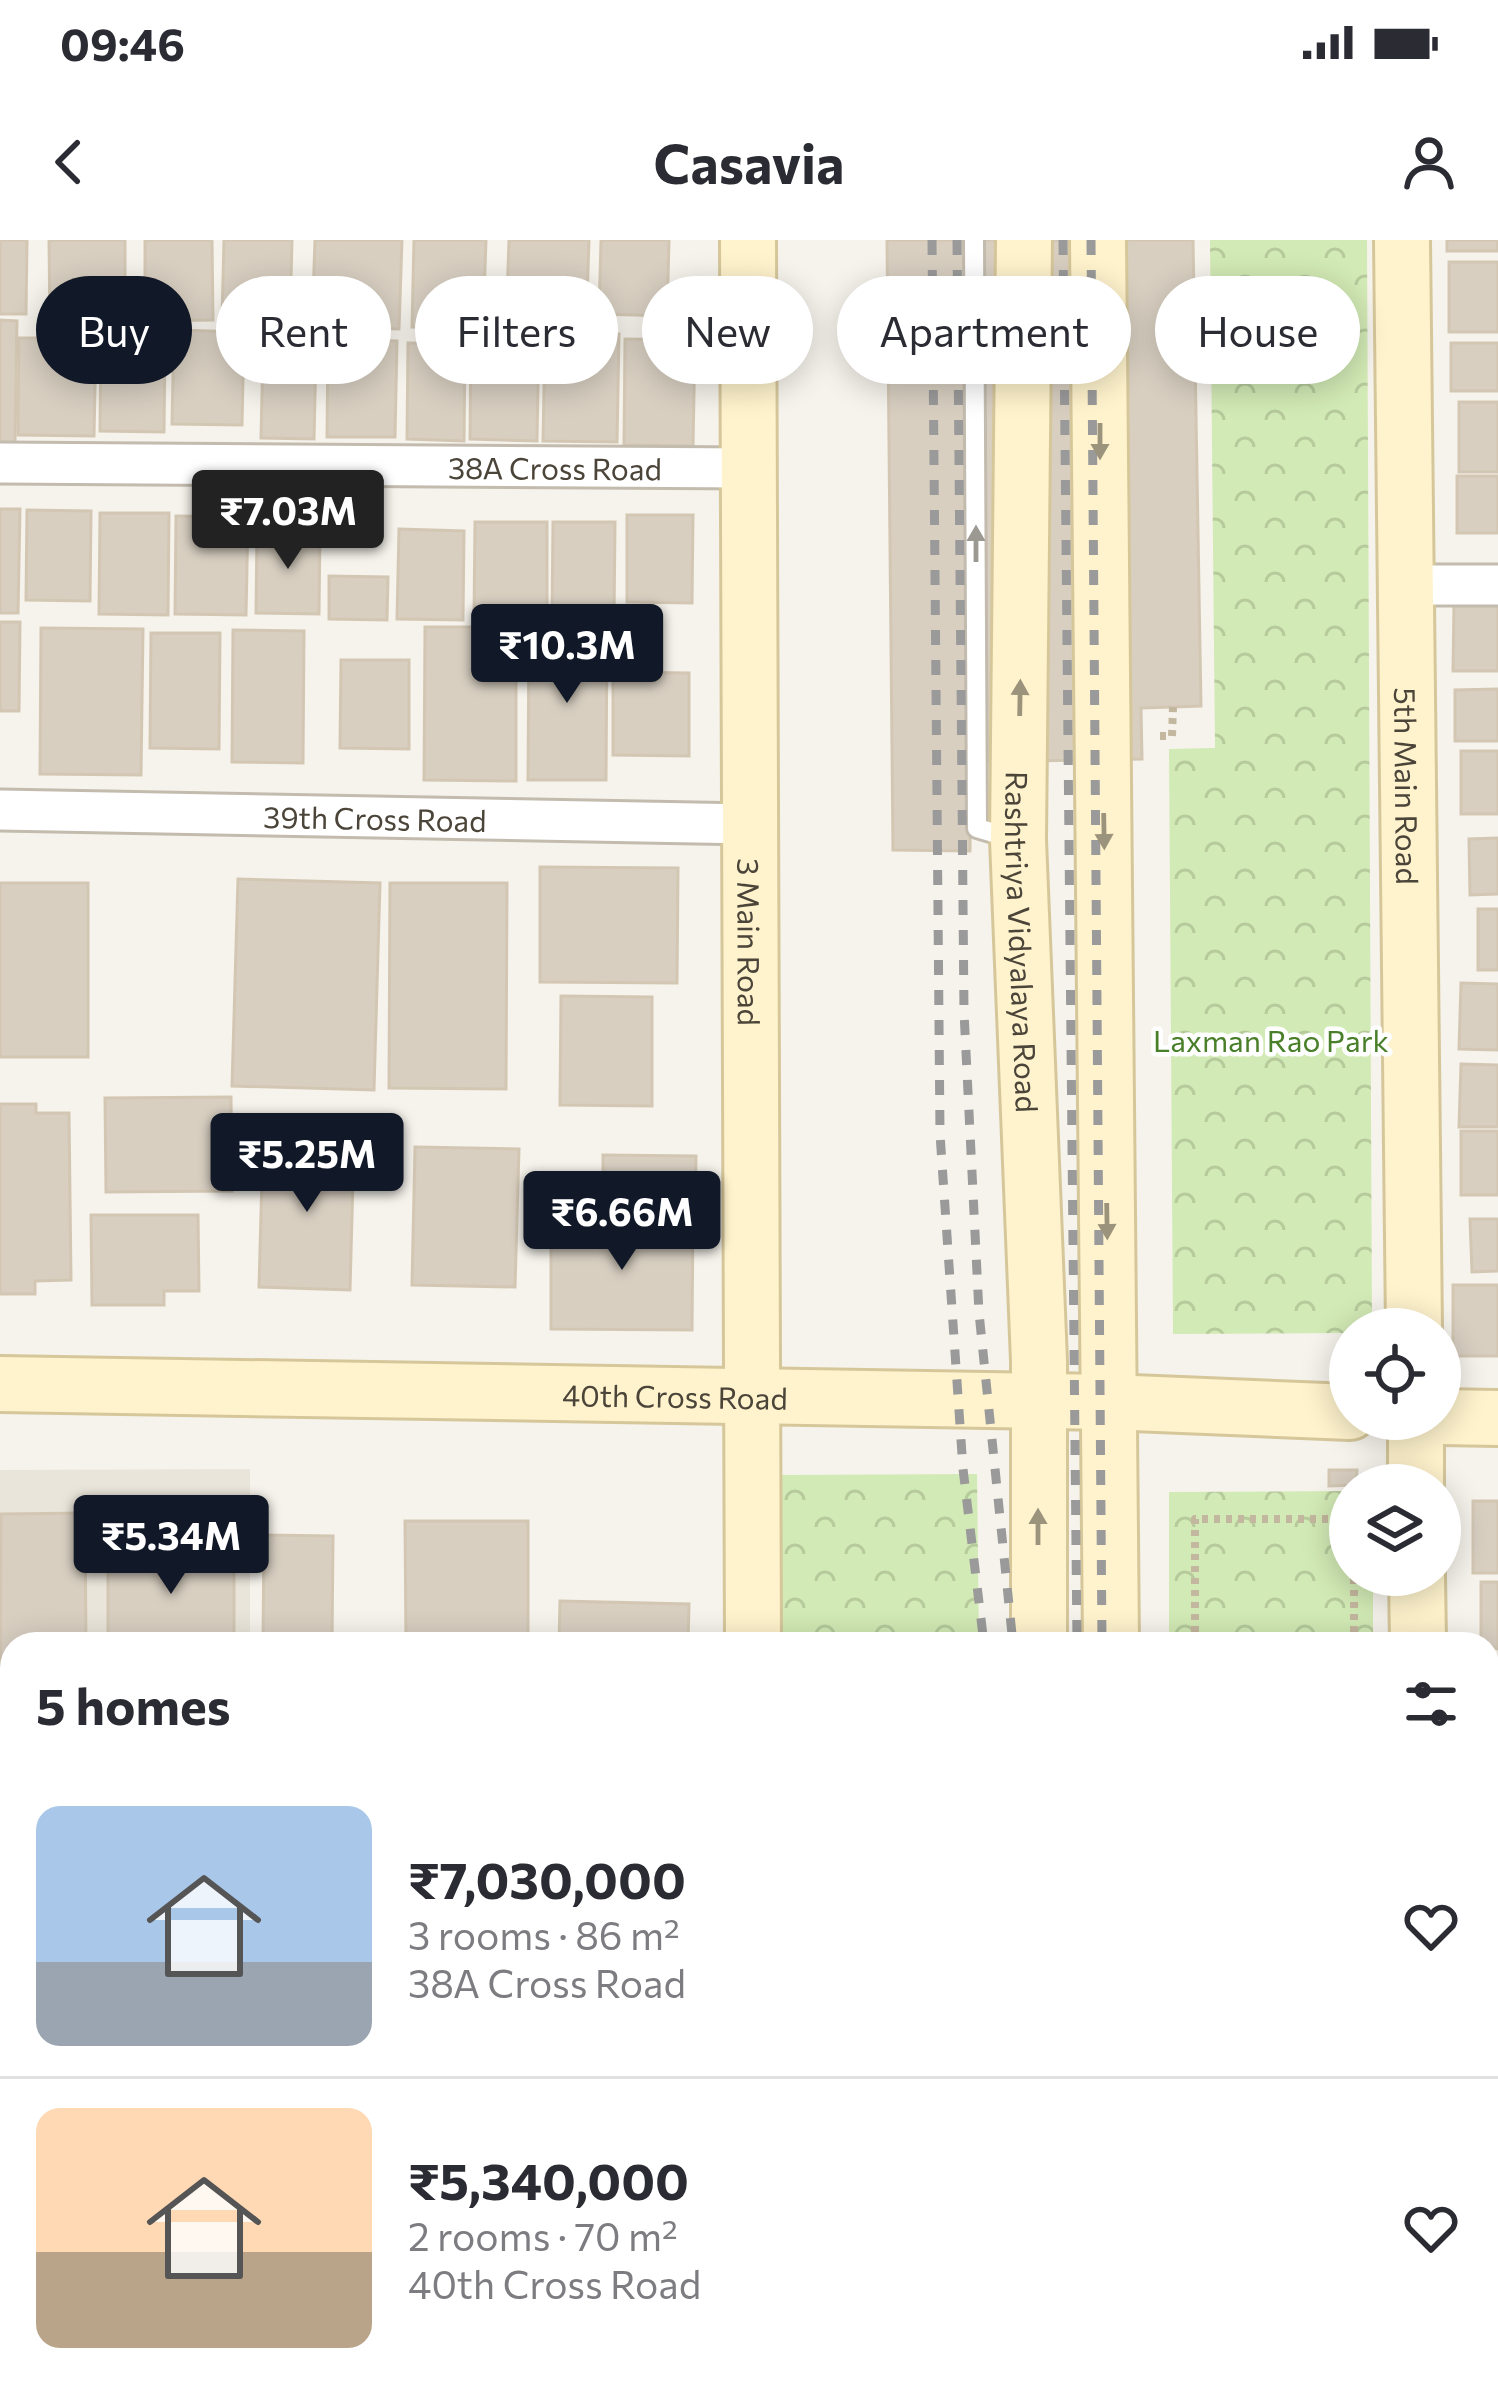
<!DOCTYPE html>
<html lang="en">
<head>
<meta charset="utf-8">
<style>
	:root { --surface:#fff; --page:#f7f7f7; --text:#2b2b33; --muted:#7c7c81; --line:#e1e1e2; --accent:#111827 }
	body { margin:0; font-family:Commissioner,sans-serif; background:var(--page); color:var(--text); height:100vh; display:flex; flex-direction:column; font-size:45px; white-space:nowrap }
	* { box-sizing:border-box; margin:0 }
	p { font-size:39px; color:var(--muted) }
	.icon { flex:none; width:66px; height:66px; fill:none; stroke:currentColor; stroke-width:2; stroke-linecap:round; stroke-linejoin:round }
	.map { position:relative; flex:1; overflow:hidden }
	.panel { position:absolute; left:0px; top:1392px; width:1500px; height:771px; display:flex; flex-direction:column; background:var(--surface); border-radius:36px 36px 0 0; box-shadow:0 6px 30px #0003 }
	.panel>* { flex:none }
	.top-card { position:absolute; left:36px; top:36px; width:1428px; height:108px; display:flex; gap:24px }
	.fabs { position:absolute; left:1329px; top:1068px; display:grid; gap:24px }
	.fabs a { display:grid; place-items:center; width:132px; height:132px; border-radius:50%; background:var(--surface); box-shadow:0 6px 30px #0003; font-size:60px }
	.price { position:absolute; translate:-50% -102px; padding:0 27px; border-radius:12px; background:var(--accent); color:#fff; font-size:39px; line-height:78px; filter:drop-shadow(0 3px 6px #0008) }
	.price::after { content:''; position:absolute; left:50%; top:72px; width:36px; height:27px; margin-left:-18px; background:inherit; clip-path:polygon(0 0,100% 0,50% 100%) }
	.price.current { background:#222; color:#fff }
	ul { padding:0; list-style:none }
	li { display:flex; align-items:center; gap:36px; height:300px; padding:0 36px }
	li+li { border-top:3px solid var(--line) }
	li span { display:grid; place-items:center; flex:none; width:336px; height:240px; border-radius:24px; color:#555 }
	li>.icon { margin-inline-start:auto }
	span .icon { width:144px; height:144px; fill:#fffc; stroke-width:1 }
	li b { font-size:51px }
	h2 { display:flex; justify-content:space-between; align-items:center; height:144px; padding:0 36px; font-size:51px }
	.pill { padding:0 42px; border-radius:54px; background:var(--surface); box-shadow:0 6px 30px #0003; font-size:42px; line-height:108px }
	.pill.current { background:var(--accent); color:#fff }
	.status { display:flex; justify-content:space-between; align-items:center; height:84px; padding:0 60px; background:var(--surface); direction:ltr }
	.status svg { height:33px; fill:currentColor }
	header { display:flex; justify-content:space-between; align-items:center; height:156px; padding:0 36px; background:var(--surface); font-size:54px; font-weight:700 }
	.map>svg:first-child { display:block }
	.residential { fill:#eae5da }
	.forest { fill:url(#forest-crowns) }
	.building { fill:#d8cfc1; stroke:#d3c7b4; stroke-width:3 }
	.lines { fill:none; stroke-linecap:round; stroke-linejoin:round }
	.lane-casing { stroke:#c2bbae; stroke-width:24 }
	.street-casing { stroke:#c2bbae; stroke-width:45 }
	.secondary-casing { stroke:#d6c79b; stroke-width:60 }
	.path { stroke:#c4b79f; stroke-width:8; stroke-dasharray:6 6; stroke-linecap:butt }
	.lane { stroke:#fff; stroke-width:18 }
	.street { stroke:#fff; stroke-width:39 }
	.secondary { stroke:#fff3cd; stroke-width:54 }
	.rail { stroke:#9a9a9a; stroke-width:9; stroke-dasharray:15 15; stroke-linecap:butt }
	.oneway { fill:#9c937c }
	.oneway2 { fill:#9c9892 }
	.labels { text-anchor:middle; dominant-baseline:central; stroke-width:9; stroke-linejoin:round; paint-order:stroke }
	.street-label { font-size:30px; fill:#4b4439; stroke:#fff }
	.park-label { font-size:30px; fill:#4a7f2a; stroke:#fff }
</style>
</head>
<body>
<div class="status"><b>09:46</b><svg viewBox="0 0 49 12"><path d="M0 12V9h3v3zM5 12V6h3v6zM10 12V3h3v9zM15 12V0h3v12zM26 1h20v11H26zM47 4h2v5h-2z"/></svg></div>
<header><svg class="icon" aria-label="back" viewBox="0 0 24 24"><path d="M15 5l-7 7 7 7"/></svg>Casavia<svg class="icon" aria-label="person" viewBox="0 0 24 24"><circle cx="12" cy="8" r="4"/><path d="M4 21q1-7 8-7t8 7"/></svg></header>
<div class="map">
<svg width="1498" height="2162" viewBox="0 0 1498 2162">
	<defs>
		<pattern id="forest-crowns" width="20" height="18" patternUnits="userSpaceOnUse" patternTransform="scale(3)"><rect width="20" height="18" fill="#d2eab5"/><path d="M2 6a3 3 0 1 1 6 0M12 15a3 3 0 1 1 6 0" fill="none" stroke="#b6ca9c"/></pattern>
	</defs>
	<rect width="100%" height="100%" fill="#f6f3ec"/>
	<polygon class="residential" points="250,1229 250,1404 12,1404 0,1459 0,1230"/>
	<g class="forest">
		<polygon points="1210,0 1367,0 1372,1089 1350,1089 1350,1093 1173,1094 1169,509 1215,508"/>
		<polygon points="977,1234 979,1404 778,1404 777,1235"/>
		<polygon points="1350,1251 1350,1335 1373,1335 1373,1404 1169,1404 1169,1252"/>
		<polygon points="784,2151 984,2151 985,2162 784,2162"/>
		<rect x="1170" y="2151" width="205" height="11"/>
	</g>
	<g class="building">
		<polygon points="0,0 27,0 26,74 0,74"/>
		<polygon points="49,0 125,0 125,85 50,85"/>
		<polygon points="145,0 212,0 213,80 145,81"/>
		<polygon points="224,0 292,0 290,80 222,78"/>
		<polygon points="315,0 402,0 399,89 312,87"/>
		<polygon points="414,0 486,0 483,89 412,87"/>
		<polygon points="509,0 589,0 586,90 506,88"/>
		<polygon points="601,0 669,0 667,76 599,74"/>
		<polygon points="887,0 1193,0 1201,466 1141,468 1142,519 971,522 970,611 893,610"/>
		<rect x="1447" y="0" width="51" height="11"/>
		<rect x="1449" y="22" width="49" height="70"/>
		<polygon points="0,80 17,81 15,203 0,203"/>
		<polygon points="174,90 244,92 242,185 172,184"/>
		<polygon points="471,92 539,92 537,201 470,199"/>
		<polygon points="545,94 619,94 617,202 543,201"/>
		<polygon points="19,98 96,98 94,196 18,195"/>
		<polygon points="101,99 165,100 164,192 100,191"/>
		<polygon points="625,99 695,100 693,206 624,205"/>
		<polygon points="328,100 397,101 395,197 327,197"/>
		<polygon points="408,103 465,104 464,201 407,199"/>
		<rect x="1451" y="103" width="47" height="48"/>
		<polygon points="263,111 316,111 314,199 261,198"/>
		<rect x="1459" y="162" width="39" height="70"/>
		<rect x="1457" y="236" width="41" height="57"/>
		<polygon points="0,269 20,269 18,373 0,373"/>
		<polygon points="27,270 91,271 90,361 26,360"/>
		<polygon points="100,273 169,273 168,375 99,374"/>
		<polygon points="627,275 693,275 692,363 627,362"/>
		<polygon points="176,276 248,277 246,375 175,374"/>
		<polygon points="475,282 547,282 547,378 474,378"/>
		<polygon points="553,282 615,282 614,380 552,380"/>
		<polygon points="399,289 464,291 463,380 397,379"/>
		<polygon points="257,290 320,291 319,374 256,373"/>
		<polygon points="329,336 388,337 387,380 329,379"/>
		<polygon points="1454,364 1498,364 1498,431 1453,431"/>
		<polygon points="0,382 20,382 19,471 0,471"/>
		<polygon points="425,387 516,387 516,541 424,540"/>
		<polygon points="41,388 143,389 141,535 40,534"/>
		<polygon points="233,390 304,391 303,523 232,522"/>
		<polygon points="529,392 607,393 606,540 528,540"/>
		<polygon points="151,393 220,393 219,509 150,508"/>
		<polygon points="341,420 409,420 409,509 340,508"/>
		<polygon points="613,432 689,433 689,516 613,515"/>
		<polygon points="1498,449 1498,501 1455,501 1455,450"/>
		<rect x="1461" y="511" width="37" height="63"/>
		<polygon points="1498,598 1498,654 1470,655 1469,599"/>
		<polygon points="540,627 678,628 677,743 540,742"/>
		<polygon points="238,639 380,643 374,850 232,846"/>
		<rect x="0" y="643" width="88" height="174"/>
		<polygon points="390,643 507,643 506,849 389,848"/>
		<rect x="1478" y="669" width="20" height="61"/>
		<polygon points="1461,743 1498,744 1498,810 1459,809"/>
		<polygon points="561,756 652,757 652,866 560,865"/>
		<polygon points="1461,824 1498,825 1498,887 1459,887"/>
		<polygon points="231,857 232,951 106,952 105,858"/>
		<polygon points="0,864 36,864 36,873 69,873 71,1040 35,1041 35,1054 0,1054"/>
		<rect x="1461" y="891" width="37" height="64"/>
		<polygon points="263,901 354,903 350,1050 259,1047"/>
		<polygon points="415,907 519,909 515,1047 412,1045"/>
		<polygon points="603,915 696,916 695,970 603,969"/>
		<polygon points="91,975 198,975 199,1051 164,1051 164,1065 92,1065"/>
		<polygon points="551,977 693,977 692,1090 551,1089"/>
		<polygon points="1470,979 1498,979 1498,1031 1472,1032"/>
		<rect x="1453" y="1045" width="45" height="71"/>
		<polygon points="1329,1230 1357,1230 1356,1245 1329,1246"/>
		<rect x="1473" y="1261" width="25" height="72"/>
		<polygon points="85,1273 86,1404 12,1404 12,1459 0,1459 1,1274"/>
		<polygon points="405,1281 528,1281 528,1404 406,1404"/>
		<polygon points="264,1295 333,1296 332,1404 263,1404"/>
		<rect x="108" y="1310" width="126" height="94"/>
		<polygon points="1481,1342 1498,1342 1498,1409 1481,1404"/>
		<polygon points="560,1361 689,1364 688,1404 559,1404"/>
		<rect x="1488" y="1416" width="10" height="69"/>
		<polygon points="0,1468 6,1468 7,1576 0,1577"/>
		<rect x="1488" y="1489" width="10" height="68"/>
		<rect x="0" y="1672" width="7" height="73"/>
		<polygon points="1488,1729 1498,1729 1498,1785 1488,1784"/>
		<rect x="0" y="1758" width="12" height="70"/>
		<rect x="1488" y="1821" width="10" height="106"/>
		<polygon points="0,1919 8,1919 9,2001 0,2001"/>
		<rect x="1488" y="1954" width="10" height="57"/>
		<polygon points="12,2020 12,2094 0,2094 0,2021"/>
	</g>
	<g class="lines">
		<defs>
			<polyline id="lane" points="974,0 977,588 1014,599"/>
			<g id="street">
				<path id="s1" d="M0,223l749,5"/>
				<polyline points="1406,345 1498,345"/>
				<path id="s2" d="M0,570l750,14"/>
				<polyline points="0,1608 12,1609"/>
				<polyline points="0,1871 12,1871"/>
				<polyline points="0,2135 12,2135"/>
				<polyline points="1488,2141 1498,2141"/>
			</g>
			<g id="secondary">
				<path id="s3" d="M748,0l5,1404"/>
				<path id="s4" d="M1024,0l-6,600 21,521v283"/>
				<polyline points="1098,0 1111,1404"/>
				<path id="s5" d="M1402,0l12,1089"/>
				<path id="s6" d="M0,1144l1109,18 241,10"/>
				<polyline points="1440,1177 1498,1178"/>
				<polyline points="1416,1179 1416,1245"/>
				<polyline points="1417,1335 1418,1404"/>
				<polyline points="756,2151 756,2162"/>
				<polyline points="1043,2151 1043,2162"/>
				<polyline points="1116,2151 1116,2162"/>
				<polyline points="1426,2151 1427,2162"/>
			</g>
		</defs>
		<use href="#lane" class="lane-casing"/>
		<use href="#street" class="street-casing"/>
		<use href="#secondary" class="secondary-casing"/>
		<g class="path">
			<polyline points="1160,496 1172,496 1173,467"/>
			<polyline points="1195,1404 1195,1279 1350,1279"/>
			<polyline points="1354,1404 1354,1335"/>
			<polyline points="1194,2162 1194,2151"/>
			<polyline points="1353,2162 1353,2151"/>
		</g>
		<use href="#lane" class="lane"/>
		<use href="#street" class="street"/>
		<use href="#secondary" class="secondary"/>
		<g class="rail">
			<polyline points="932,0 940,894 963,1229 984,1404"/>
			<polyline points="957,0 964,772 979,1073 1013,1404"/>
			<polyline points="1063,0 1077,1404"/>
			<polyline points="1091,0 1102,1404"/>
			<polyline points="1010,2151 1010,2162"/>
			<polyline points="1037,2151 1037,2162"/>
			<polyline points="1087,2151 1087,2162"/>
			<polyline points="1110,2151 1110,2162"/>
		</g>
	</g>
	<defs><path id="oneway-solid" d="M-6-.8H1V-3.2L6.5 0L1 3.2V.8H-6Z" transform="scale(3)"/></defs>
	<g class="oneway">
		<use href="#oneway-solid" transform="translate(1100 201) rotate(90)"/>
		<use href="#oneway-solid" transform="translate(1020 458) rotate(-89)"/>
		<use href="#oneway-solid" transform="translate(1104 591) rotate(89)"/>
		<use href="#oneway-solid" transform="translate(1107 981) rotate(89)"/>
		<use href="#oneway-solid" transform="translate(1038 1287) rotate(-90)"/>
	</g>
	<use class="oneway2" href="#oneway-solid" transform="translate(976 304) rotate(-90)"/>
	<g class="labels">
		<g class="street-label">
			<text stroke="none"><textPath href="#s1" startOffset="555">38A Cross Road</textPath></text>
			<text stroke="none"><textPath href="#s5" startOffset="546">5th Main Road</textPath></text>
			<text stroke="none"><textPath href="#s2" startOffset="375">39th Cross Road</textPath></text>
			<text stroke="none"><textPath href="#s3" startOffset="702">3 Main Road</textPath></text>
			<text stroke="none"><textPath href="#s4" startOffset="702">Rashtriya Vidyalaya Road</textPath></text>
			<text stroke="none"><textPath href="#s6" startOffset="675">40th Cross Road</textPath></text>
		</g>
		<g class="park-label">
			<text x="1271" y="799">Laxman Rao Park</text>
		</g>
	</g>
</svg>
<div class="fabs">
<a><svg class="icon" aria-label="locate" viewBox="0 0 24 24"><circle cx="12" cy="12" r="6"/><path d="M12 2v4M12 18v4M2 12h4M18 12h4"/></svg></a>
<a><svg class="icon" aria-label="layers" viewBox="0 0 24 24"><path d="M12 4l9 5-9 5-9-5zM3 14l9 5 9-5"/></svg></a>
</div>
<b class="price current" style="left:288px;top:332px">₹7.03M</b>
<b class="price" style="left:567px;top:466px">₹10.3M</b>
<b class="price" style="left:307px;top:975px">₹5.25M</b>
<b class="price" style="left:622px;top:1033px">₹6.66M</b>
<b class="price" style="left:171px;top:1357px">₹5.34M</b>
<div class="top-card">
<a class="pill current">Buy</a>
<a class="pill">Rent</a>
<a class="pill">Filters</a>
<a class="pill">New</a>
<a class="pill">Apartment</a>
<a class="pill">House</a>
</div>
<section class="panel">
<h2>5 homes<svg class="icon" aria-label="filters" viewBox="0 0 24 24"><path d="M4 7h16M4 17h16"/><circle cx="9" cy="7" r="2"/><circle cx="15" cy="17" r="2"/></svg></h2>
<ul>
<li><span style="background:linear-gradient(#a9c7e8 65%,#9aa5b1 0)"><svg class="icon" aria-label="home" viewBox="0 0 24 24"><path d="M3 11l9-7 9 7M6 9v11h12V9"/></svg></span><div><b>₹7,030,000</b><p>3 rooms · 86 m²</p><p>38A Cross Road</p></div><svg class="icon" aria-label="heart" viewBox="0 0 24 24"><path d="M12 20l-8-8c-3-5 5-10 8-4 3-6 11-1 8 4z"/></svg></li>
<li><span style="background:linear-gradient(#ffd9b3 60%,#b9a48a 0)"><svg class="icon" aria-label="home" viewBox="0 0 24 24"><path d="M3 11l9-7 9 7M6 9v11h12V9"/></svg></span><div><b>₹5,340,000</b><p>2 rooms · 70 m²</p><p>40th Cross Road</p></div><svg class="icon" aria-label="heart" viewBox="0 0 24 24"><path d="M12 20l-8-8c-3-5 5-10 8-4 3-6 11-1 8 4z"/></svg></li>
</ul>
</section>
</div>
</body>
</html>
